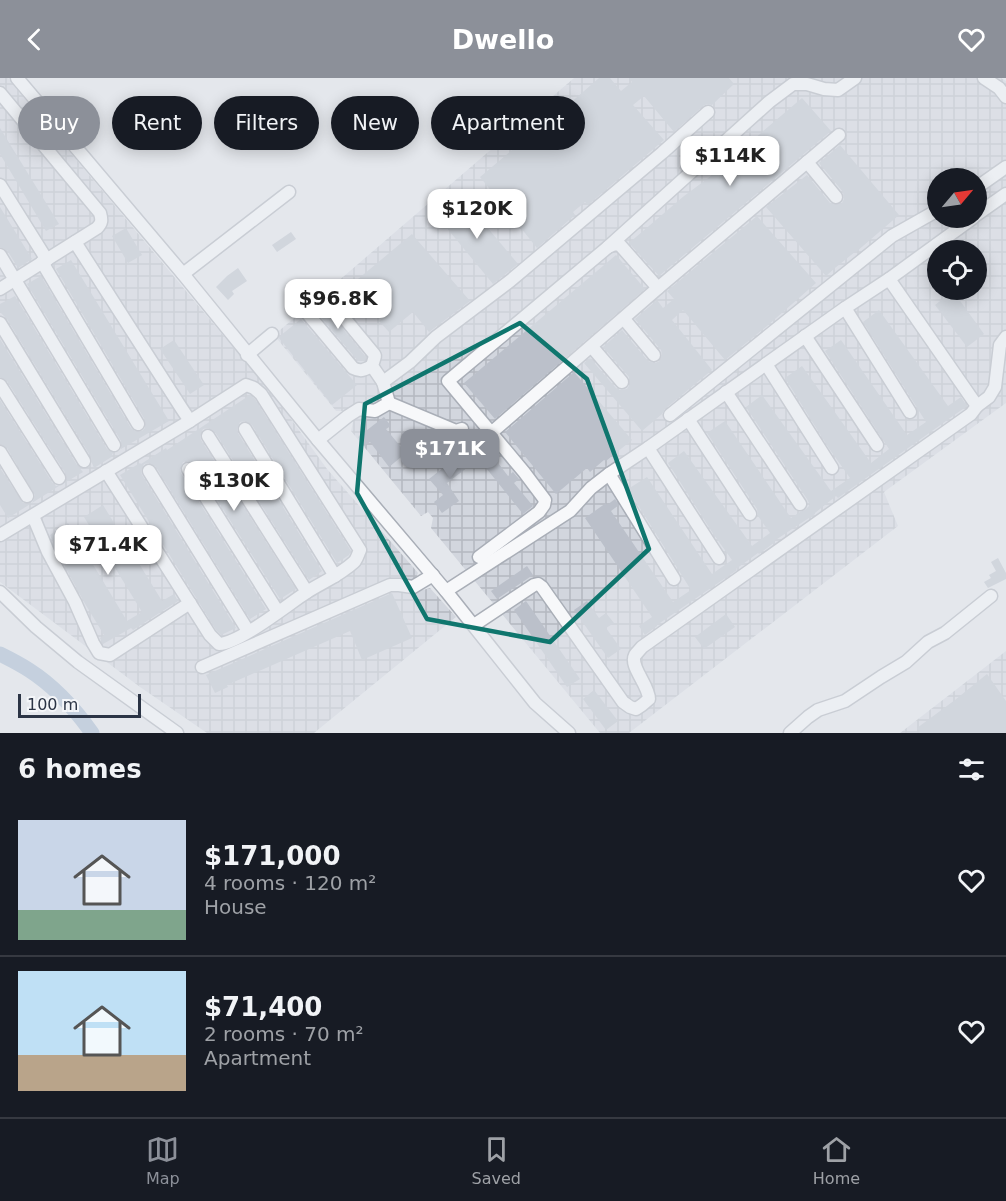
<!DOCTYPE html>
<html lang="en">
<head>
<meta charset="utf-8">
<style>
	:root { --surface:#171b24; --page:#20242c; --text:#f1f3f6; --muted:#9ea1a6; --line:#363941; --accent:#8c9099 }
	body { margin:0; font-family:"DejaVu Sans",sans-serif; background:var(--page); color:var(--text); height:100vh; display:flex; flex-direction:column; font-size:22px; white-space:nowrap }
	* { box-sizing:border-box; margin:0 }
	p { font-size:20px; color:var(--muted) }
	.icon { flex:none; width:33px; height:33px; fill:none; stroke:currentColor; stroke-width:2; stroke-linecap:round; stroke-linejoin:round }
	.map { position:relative; height:655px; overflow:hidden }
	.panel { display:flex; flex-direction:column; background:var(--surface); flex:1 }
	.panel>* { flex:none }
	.top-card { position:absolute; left:18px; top:18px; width:600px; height:54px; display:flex; gap:12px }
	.needle { width:39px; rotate:61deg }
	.tools { position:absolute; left:927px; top:90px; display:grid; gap:12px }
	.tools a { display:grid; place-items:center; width:60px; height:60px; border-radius:50%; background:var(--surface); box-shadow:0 3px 15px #0003; font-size:30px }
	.scale { position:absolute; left:18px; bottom:15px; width:123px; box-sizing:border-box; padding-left:6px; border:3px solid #2b3445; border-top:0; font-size:16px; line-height:21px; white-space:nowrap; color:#2b3445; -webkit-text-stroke:4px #f4f6f9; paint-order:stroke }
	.price { position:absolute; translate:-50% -51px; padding:0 14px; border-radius:12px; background:#fff; color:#222; font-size:20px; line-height:39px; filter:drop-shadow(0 2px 3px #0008) }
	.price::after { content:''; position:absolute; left:50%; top:36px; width:18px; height:14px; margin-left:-9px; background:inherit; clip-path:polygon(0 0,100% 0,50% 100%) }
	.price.selected { background:var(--accent); color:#fff }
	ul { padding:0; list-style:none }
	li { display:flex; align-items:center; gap:18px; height:150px; padding:0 18px }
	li+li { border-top:2px solid var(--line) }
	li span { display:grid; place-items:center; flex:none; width:168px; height:120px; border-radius:0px; color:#555 }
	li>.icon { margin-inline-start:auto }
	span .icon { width:72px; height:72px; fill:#fffc; stroke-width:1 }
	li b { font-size:26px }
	h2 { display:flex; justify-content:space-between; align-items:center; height:72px; padding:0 18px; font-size:26px }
	.tag { padding:0 21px; border-radius:27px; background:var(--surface); box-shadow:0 3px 15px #0003; font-size:21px; line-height:54px }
	.tag.selected { background:var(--accent); color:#fff }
	header { display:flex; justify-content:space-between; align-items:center; height:78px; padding:0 18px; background:var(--accent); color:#fff; font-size:27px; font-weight:700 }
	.tab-bar { display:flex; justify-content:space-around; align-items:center; height:84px; border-top:2px solid var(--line); background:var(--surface); font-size:16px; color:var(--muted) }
	.tab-bar a { display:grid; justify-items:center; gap:3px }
	.tab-bar .selected { color:var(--accent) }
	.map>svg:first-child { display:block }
	.industrial { fill:url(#industrial-grid); fill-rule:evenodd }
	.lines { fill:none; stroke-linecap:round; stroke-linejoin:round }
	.river { stroke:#9fb4cc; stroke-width:15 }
	.building { fill:#bbc0ca }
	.minor-casing { stroke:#a9aeb7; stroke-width:15 }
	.minor { stroke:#f7f8fa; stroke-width:12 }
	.marked { fill:none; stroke:#0f766e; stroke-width:4.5; stroke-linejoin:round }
</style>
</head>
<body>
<header><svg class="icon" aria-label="back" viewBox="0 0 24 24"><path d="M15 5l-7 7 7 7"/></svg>Dwello<svg class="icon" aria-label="heart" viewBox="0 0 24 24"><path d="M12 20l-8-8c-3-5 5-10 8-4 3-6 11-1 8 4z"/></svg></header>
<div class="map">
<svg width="1006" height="655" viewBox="0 0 1006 655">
	<defs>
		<pattern id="industrial-grid" width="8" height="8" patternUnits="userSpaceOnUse" patternTransform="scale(1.5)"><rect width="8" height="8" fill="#d2d6de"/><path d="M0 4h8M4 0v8" fill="none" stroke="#b4b8c0"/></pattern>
	</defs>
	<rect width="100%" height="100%" fill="#e4e7ec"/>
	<g class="industrial">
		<polygon points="0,0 8,0 278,323 327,391 413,489 418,495 415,502 423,512 430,510 456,539 314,655 207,655 140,609 0,504"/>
		<path d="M574,0h427l5,3v322l-122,89 14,34 -269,207h-29l-169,-205 2,-10 -5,-6 -7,4 -70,-85 2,-9 -9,-11h-8l-62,-76 62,-52zM938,100h38v40h-38zM938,172h38v40h-38z"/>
		<polygon points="1006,573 1006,655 900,655"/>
	</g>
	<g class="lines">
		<path class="river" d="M0,576c10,5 20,10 29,16 25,16 46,39 63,63"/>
	</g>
	<g class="building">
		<polygon points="599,0 610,0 621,13 632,4 629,0 729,0 734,6 712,27 707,26 703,28 674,54 644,18 633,27 664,62 588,127 585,124 573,134 575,137 537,170 480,99 538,50 539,51 553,40"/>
		<polygon points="802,20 831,53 659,198 629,165 684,118 707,101"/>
		<polygon points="0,50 59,146 46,153 0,76"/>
		<polygon points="840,67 899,137 856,174 856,173 835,190 826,198 766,129 807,97 830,125 837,127 842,125 844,121 843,114 819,85"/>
		<polygon points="460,117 518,186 493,206 436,137"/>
		<polygon points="0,129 32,181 18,190 7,172 0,169"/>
		<polygon points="757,138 816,205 767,248 725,282 683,232 672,242 712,292 665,331 662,336 642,353 584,285 590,280 616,310 620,312 627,311 630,306 629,299 603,269 622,252 648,283 655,285 660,283 662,276 661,272 635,241 657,222 663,230 674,221 667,213"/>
		<polygon points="126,150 142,177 128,185 112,158"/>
		<polygon points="291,154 296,161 277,174 272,167"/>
		<polygon points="412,156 470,223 429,254 413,234 389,254 379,243 387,237 358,201"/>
		<polygon points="616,177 645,211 495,341 464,305"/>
		<polygon points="71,182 169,343 121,371 121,363 27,206 41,198 131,350 135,353 142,353 145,350 145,342 56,191"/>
		<polygon points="238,190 247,203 232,213 234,216 228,222 216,209 227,198"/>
		<polygon points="336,205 355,229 350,233 329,211"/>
		<polygon points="953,213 984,256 967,269 935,227"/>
		<polygon points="15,218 107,371 114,375 112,376 113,378 94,390 92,385 91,379 7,241 0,234 0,226"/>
		<polygon points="318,220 366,279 365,282 358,283 313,230 310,227"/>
		<polygon points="879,232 948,328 961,319 967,328 838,420 836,418 815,435 815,436 774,463 775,464 759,476 758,475 736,491 737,492 657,547 657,548 645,557 639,548 652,539 585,440 606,425 607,427 615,421 619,427 611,433 673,524 691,512 628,411 647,399 712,496 732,482 712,454 668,385 684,373 752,468 770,455 758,438 757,431 707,355 725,343 791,440 800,434 805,432 810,427 807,421 746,329 762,317 831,413 850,400 828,369 785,300 802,288 871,385 889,371 825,273 841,262 907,357 926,344 863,244"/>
		<polygon points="301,241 357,307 332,327 279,260 280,258"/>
		<polygon points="0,261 77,387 83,394 66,404 67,400 66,396 7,303 0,299"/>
		<polygon points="174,262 204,307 190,316 160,271"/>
		<polygon points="574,294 632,362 606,383 604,382 590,394 587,390 556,416 505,354"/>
		<polygon points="250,317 255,321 351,473 349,477 337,485 252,347 245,343 240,344 237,351 238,355 322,493 309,502 215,354 208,350 203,351 200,358 201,362 296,511 280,521 195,387 188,383 183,384 180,391 181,395 266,531 250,541 156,389 149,385 144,386 141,393 142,397 236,550 221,557 216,552 120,397 140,385 141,386 166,370 167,372"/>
		<polygon points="0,322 52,404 56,408 59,408 8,440 0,427 0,390 23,425 28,426 32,425 34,421 35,417 7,370 0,366"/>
		<polygon points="384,339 391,348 386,351 406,375 389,389 370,364 364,368 358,359"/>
		<polygon points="467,371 476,383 447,405 459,423 442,435 434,424 443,417 429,401"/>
		<polygon points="492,377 508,398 513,394 519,401 514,405 533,428 523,436 482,385"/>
		<polygon points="103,427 162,523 174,516 178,523 133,552 131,550 103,566 100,560 104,557 84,524 55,470 50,457 68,445 127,543 142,534 84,439"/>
		<polygon points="998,480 1006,495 1006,501 988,510 984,504 991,500 989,497 996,493 991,484"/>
		<polygon points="527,488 533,497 497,521 491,513"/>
		<polygon points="392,515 412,560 362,582 350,553 227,607 228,609 215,615 206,597"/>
		<polygon points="526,523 580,601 567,609 514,532"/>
		<polygon points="587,523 599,540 606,535 614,545 606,550 621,571 608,580 574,532"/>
		<polygon points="726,536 735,549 704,571 695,559"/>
		<polygon points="987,596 1006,623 1006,655 920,655 917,650 955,622"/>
		<polygon points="594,612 618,643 606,652 583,621"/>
	</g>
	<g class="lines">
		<defs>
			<g id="minor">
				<polyline points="17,0 183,196 318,362 446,513 535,625 569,655"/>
				<polyline points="984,0 999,10 1006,19"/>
				<path d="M0,15l100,120c2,7 2,10 -3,15l-97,61"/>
				<polyline points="807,84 836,119"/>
				<polyline points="0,107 47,182"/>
				<polyline points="976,110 1006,89"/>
				<polyline points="976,137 1006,116"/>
				<polyline points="608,169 769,24 793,6 807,6 824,11 838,12 855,0"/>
				<polyline points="0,177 114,367"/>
				<polyline points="42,184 138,346"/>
				<polyline points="183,196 289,114"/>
				<polyline points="889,201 973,140"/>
				<polyline points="326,218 374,276 375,278 372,288 383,304"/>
				<polyline points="845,230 910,334"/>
				<path d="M307,235l46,55c8,4 11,2 19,-2"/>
				<polyline points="624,241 654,277"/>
				<polyline points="0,245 84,383"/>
				<polyline points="805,258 877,367"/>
				<polyline points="592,269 622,304"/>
				<polyline points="247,277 272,256"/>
				<polyline points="766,286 832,390"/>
				<polyline points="0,307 59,400"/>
				<polyline points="726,314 800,426"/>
				<polyline points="389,325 456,353 462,351"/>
				<polyline points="977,328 989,319 995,309 1000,267 1006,259"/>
				<polyline points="670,337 892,158 938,132"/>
				<polyline points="688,341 750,436"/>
				<polyline points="245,351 335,498"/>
				<polyline points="491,355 658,210"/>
				<polyline points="208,358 307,514"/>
				<polyline points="318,362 348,338 359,331 375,333 389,325 383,304 410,284 436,259 510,203 662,75 708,34"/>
				<polyline points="648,370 719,480"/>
				<polyline points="0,374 27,418"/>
				<polyline points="188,391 278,534"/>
				<path d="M106,393l104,164 9,9c21,-1 68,-39 88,-52 16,-10 33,-17 47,-30 3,-3 4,-8 6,-12l-99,-156 -7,-6 -8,-3 -56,36"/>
				<polyline points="149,393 248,553"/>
				<polyline points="609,396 674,501"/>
				<polyline points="33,438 48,474 75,524 93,565 99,575 110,577 190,525"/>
				<polyline points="0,457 190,343 182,331 75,164"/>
				<polyline points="479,479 539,434 544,427 545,422 524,394 448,303 608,169 615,166 620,167 658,210 839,57"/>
				<path d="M446,513l124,-80 21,-23 18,-14 39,-26 197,-140 44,-29 88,127 -6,8 -329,233c0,0 -6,7 -7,8 -6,11 14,30 14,44l-7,6 -6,4 -6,-2 -7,-5 -81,-115 -4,-3 -4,1 -60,40"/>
				<polyline points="0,514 36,549 78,584 177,655"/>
				<polyline points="202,589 390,507 399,507 413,509 433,497"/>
				<polyline points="790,655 808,639 818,632 845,623 881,599 906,584 928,564 945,555 991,518"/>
			</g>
		</defs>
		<use href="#minor" class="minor-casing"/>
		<use href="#minor" class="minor"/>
	</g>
	<path d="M0 0H1006V655H0ZM520,245l67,56 62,170 -99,93 -123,-23 -70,-126 8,-89z" fill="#e4e7ec" fill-opacity=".55" fill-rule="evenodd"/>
	<path class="marked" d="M520,245l67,56 62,170 -99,93 -123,-23 -70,-126 8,-89z"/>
</svg>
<div class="tools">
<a><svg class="needle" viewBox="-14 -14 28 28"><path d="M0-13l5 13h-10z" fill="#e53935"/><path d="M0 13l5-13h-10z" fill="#9ea1a6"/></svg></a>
<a><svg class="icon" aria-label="locate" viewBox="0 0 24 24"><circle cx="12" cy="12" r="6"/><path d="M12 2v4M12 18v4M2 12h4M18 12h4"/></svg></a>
</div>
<div class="scale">100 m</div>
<b class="price" style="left:730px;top:109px">$114K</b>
<b class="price" style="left:477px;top:162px">$120K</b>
<b class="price" style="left:338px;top:252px">$96.8K</b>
<b class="price selected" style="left:450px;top:402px">$171K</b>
<b class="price" style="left:234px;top:434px">$130K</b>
<b class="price" style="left:108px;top:498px">$71.4K</b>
<div class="top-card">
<a class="tag selected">Buy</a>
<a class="tag">Rent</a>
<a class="tag">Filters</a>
<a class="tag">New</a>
<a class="tag">Apartment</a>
</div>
</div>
<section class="panel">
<h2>6 homes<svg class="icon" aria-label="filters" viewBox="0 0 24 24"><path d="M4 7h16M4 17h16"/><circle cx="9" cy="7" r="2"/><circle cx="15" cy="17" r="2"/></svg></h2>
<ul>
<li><span style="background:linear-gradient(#c9d6e8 75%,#7fa58c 0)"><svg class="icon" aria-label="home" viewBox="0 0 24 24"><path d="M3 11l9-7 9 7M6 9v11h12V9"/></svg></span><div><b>$171,000</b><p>4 rooms · 120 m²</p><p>House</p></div><svg class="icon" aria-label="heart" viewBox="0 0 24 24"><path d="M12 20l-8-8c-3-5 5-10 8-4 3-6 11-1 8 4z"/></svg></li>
<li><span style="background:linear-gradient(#bfe0f5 70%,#b9a48a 0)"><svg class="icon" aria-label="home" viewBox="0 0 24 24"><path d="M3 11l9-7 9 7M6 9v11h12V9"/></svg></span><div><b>$71,400</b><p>2 rooms · 70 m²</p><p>Apartment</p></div><svg class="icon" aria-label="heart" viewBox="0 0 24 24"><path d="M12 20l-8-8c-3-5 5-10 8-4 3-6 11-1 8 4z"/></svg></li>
</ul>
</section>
<nav class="tab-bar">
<a class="selected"><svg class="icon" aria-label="map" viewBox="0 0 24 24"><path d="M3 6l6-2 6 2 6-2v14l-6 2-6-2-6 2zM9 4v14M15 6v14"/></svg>Map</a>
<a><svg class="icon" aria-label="saved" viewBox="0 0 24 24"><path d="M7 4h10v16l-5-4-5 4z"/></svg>Saved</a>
<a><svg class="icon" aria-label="home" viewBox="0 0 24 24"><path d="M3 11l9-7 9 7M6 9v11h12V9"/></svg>Home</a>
</nav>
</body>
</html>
